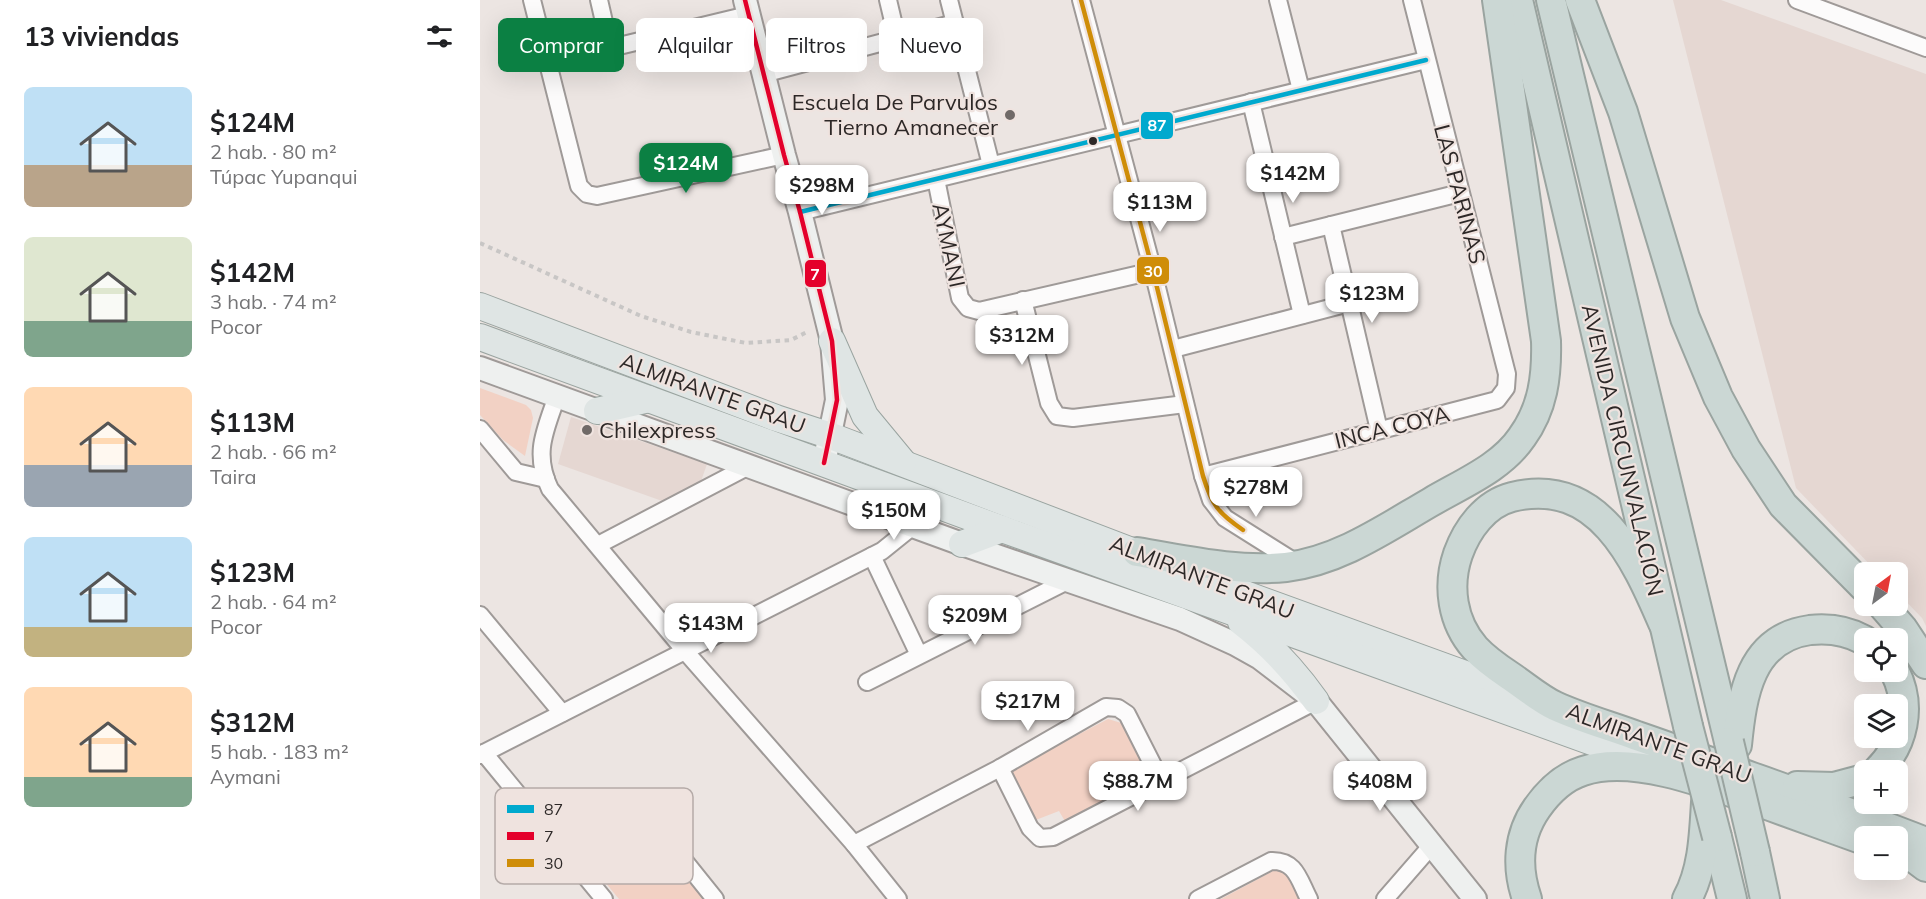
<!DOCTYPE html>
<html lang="es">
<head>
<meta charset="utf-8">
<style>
	:root { --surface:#fff; --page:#f2f2f2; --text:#202124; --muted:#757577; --accent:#0b8043 }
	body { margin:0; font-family:Mulish,sans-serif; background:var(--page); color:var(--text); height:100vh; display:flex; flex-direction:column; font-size:22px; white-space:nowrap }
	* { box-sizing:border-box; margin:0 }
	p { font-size:20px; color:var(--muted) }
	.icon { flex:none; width:33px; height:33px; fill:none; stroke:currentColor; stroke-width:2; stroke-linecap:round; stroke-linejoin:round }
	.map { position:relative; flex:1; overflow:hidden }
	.panel { display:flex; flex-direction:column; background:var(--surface); width:480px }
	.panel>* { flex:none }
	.hud { position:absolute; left:18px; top:18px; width:570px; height:54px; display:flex; gap:12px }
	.needle { width:39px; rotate:32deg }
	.controls { position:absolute; left:1374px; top:562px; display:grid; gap:12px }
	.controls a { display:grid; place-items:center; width:54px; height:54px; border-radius:9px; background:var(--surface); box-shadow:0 6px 24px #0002; font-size:30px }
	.price { position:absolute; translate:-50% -51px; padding:0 14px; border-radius:12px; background:#fff; color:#222; font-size:20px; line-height:39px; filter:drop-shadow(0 2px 3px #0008) }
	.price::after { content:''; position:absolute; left:50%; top:36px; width:18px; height:14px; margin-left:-9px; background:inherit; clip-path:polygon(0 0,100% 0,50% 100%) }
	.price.current { background:var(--accent); color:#fff }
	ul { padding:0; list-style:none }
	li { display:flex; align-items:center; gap:18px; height:150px; padding:0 24px }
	li span { display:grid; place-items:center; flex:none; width:168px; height:120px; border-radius:9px; color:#555 }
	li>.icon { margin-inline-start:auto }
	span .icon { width:72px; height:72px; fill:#fffc; stroke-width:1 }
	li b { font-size:26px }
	h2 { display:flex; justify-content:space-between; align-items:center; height:72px; padding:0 24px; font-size:26px }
	.pill { padding:0 21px; border-radius:9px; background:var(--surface); box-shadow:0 6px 24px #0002; font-size:21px; line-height:54px }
	.pill.current { background:var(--accent); color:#fff }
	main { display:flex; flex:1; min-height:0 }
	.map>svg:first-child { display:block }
	.built { fill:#e5d7d2 }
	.green { fill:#f2d1c4 }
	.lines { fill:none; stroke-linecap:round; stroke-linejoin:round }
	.street-casing { stroke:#9f9a98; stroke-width:20 }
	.secondary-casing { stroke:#9f9a98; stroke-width:26 }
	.primary-casing { stroke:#9aa4a0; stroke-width:28 }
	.highway-casing { stroke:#9aa4a0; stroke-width:32 }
	.path { stroke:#c8c6c5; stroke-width:4; stroke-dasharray:4.5 4.5; stroke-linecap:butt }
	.street { stroke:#fcfbfb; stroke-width:16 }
	.secondary { stroke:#eef0ef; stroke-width:22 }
	.primary { stroke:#dfe5e4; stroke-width:26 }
	.highway { stroke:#cbd7d4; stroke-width:28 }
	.highway-bridge-casing { stroke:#9aa4a0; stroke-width:32; stroke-linecap:butt }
	.highway-bridge { stroke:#cbd7d4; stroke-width:28 }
	.bus-1-casing { stroke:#efe3df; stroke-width:9 }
	.bus-2-casing { stroke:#efe3df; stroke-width:9 }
	.bus-3-casing { stroke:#efe3df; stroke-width:9 }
	.bus-1 { stroke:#00a9ce; stroke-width:4.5 }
	.bus-2 { stroke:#e4002b; stroke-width:4.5 }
	.bus-3 { stroke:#cf8d08; stroke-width:4.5 }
	.poi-dot { fill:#706a68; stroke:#efe3df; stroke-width:2 }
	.bus-dot { fill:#2d2827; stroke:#efe3df; stroke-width:2 }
	.labels { text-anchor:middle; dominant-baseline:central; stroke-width:4.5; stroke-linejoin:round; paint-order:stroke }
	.poi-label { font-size:22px; fill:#2d2827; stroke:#efe3df; text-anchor:end }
	.street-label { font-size:22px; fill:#2d2827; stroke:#efe3df }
	.key { fill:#efe3df; stroke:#b5aba8; stroke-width:1.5 }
	.key-label { font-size:16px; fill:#2d2827 }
	.line-badge { stroke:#efe3df; stroke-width:2 }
	.badge-label { font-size:16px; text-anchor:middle; font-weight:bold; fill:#fff }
</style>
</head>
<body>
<main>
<section class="panel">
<h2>13 viviendas<svg class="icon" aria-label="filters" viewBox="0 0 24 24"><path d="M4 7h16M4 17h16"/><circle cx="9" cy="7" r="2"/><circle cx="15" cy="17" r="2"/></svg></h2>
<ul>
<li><span style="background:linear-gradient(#bfe0f5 65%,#b9a48a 0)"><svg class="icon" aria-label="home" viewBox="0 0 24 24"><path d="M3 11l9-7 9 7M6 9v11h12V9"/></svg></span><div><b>$124M</b><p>2 hab. · 80 m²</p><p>Túpac Yupanqui</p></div></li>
<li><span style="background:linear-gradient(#dfe7d0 70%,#7fa58c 0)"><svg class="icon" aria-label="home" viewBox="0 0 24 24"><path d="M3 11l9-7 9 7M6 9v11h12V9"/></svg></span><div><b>$142M</b><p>3 hab. · 74 m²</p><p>Pocor</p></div></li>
<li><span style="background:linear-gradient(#ffd9b3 65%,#9aa5b1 0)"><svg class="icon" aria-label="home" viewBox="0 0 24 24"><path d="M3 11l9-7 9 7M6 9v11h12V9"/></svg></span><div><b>$113M</b><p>2 hab. · 66 m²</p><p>Taira</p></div></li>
<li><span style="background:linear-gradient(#bfe0f5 75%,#c2b280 0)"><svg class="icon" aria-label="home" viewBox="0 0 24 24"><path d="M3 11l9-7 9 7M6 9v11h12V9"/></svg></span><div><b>$123M</b><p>2 hab. · 64 m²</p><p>Pocor</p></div></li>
<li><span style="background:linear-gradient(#ffd9b3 75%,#7fa58c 0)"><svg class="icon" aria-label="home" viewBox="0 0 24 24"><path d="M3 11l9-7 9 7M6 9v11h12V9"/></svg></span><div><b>$312M</b><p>5 hab. · 183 m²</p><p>Aymani</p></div></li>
</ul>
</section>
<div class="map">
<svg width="1446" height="899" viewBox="0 0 1446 899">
	<rect width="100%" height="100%" fill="#ece5e2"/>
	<g class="built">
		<polygon points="1193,0 1241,0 1446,74 1446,626 1442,618 1418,593 1418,573 1398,573 1316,488"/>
		<polygon points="91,417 227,464 220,484 185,502 78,464"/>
	</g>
	<g class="green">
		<polygon points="0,388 46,405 51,410 53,418 45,456 23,440 0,415"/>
		<polygon points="628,719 648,725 668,765 662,783 586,823 579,811 548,823 523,774"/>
		<polygon points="175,833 228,899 139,899 120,876"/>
		<polygon points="802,866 820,899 741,899"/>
	</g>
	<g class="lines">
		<defs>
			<g id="street">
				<polyline points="52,0 99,186 107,194 117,196 304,155"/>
				<polyline points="119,0 130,48"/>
				<polyline points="408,0 417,38"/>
				<polyline points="469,0 511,165"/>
				<polyline points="601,0 673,271 723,476 731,500 745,518 818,564"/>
				<polyline points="798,0 821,90"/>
				<polyline points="1317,0 1446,48"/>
				<polyline points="68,63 268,15"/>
				<polyline points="283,74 475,23"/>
				<polyline points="771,102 822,315"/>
				<polyline points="456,179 480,298 488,308 499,311 673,271"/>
				<polyline points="320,212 946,60"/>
				<polyline points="851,225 899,430"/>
				<polyline points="803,237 980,193"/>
				<polyline points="543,300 569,403 577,416 593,418 705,404"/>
				<polyline points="693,349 869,303"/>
				<path d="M77,396c-12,35 -24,57 -7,93l135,162 169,193 44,55"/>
				<polyline points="0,429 36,472 66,479"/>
				<polyline points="723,476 1017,400 1026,388 1027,374 932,0"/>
				<polyline points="118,545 269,466"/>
				<polyline points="392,556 439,655"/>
				<polyline points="0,615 82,713"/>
				<polyline points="387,682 589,580"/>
				<polyline points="4,753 124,899"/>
				<polyline points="0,755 402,551 433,526"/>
				<polyline points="520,768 550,828 560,838 573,837 836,701"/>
				<polyline points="374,844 520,768 626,707 638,708 647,714 681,781"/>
				<polyline points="104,875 167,828 175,828 182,833 235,899"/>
				<path d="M718,899l73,-38c25,-1 28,19 38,38"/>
				<polyline points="905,899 952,845"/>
			</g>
			<g id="secondary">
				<polyline points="265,0 304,155 320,212 352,341 357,400 344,463"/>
				<polyline points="0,368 482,544 700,619 755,644 780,658 836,701 995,899"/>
			</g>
			<g id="primary">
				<polyline points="0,306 296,418 351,436 754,590 1051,698"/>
				<polyline points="0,337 522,529 1173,764"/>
				<polyline points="352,341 385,416 423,462"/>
				<polyline points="117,411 169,399"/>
				<polyline points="482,544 522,529"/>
				<path d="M761,622c30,23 53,48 75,79"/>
			</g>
			<g id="highway">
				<polyline points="1038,0 1208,726"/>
				<polyline points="1071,0 1249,742"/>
				<polyline points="1100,0 1143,112 1205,318 1238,397 1266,449 1303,505 1384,587"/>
				<path d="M657,552c49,8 99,20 149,15 53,-6 100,-39 145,-65 32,-19 70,-34 91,-65 21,-29 25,-61 24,-96l-49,-341"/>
				<polyline points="1403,606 1423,629 1446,664"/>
				<path d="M1183,623c-28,-65 -65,-147 -151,-126 -27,7 -45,32 -54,57 -11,32 -6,68 17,94 10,11 23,20 35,28 15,10 30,23 45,30 26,12 55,20 82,30 38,13 76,27 115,41 58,20 116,43 174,65"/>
				<path d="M1257,745c5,-50 13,-107 73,-115 19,-2 38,1 54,10"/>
				<path d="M1397,771c27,-26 35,-65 18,-99"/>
				<polyline points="1317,786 1354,787 1384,779"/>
				<polyline points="1237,837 1252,899"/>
				<polyline points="1275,852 1285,899"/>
				<polyline points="1434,858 1446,867"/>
				<path d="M1047,899c-11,-32 -9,-64 10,-91 12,-17 27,-31 46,-37 53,-18 136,17 187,35 31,11 63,23 94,34"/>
				<path d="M1207,899c16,-29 17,-64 19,-97"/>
			</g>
		</defs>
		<use href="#street" class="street-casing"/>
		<use href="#secondary" class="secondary-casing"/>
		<use href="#primary" class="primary-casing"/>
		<use href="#highway" class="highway-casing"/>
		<polyline class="path" points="0,243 161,316 211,332 266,343 311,340 329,331"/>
		<use href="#street" class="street"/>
		<use href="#secondary" class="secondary"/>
		<use href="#primary" class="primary"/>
		<use href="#highway" class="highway"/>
		<defs>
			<g id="highway-bridge">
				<polyline points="1208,726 1237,837"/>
				<polyline points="1249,742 1275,852"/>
			</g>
		</defs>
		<use href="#highway-bridge" class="highway-bridge-casing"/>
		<use href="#highway-bridge" class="highway-bridge"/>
		<defs>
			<polyline id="bus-1" points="320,212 946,60"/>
			<polyline id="bus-2" points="265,0 304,155 320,212 352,341 357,400 344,463"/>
			<path id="bus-3" d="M601,0l72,271 50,205c9,29 15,37 40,54"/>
		</defs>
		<use href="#bus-1" class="bus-1-casing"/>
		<use href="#bus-2" class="bus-2-casing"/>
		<use href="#bus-3" class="bus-3-casing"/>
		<use href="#bus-1" class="bus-1"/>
		<use href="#bus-2" class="bus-2"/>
		<use href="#bus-3" class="bus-3"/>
	</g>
	<g class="poi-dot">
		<circle cx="530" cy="115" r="6"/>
		<circle cx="107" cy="430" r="6"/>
	</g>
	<circle class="bus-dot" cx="613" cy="141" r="5"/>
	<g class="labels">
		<g class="poi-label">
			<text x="518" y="102">Escuela De Parvulos<tspan x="518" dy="25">Tierno Amanecer</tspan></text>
			<text x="119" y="430" text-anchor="start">Chilexpress</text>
		</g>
		<g class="street-label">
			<text transform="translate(980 194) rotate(75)">LAS PARINAS</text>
			<text transform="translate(469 245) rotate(78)">AYMANI</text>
			<text transform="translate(233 393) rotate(20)">ALMIRANTE GRAU</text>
			<text transform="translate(912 427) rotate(-14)">INCA COYA</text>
			<text transform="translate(1143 450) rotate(77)">AVENIDA CIRCUNVALACIÓN</text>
			<text transform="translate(722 577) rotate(21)">ALMIRANTE GRAU</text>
			<text transform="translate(1179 743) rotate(20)">ALMIRANTE GRAU</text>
		</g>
	</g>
	<rect x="15" y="788" width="198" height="96" rx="9" class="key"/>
	<rect x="27" y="805" width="27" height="8" fill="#00a9ce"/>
	<rect x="27" y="832" width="27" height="8" fill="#e4002b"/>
	<rect x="27" y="859" width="27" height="8" fill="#cf8d08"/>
	<g class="key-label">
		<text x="64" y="815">87</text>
		<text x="64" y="842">7</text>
		<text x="64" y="869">30</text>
	</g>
	<g class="line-badge">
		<rect x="660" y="111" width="34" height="29" rx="6" fill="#00a9ce"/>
		<rect x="656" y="256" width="34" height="29" rx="6" fill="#cf8d08"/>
		<rect x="324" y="259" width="23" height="29" rx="6" fill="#e4002b"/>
	</g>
	<g class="badge-label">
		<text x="677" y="131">87</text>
		<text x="673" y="277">30</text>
		<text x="335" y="280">7</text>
	</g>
</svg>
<div class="controls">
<a><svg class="needle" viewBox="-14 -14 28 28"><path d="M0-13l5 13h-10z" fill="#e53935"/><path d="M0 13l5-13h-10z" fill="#757577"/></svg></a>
<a><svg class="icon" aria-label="locate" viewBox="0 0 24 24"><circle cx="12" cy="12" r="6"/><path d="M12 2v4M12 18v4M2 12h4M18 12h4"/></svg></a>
<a><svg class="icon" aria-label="layers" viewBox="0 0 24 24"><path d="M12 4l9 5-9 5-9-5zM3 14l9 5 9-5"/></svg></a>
<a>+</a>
<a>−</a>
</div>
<b class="price current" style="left:206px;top:194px">$124M</b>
<b class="price" style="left:813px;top:204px">$142M</b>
<b class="price" style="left:342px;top:216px">$298M</b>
<b class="price" style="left:680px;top:233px">$113M</b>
<b class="price" style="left:892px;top:324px">$123M</b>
<b class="price" style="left:542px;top:366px">$312M</b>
<b class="price" style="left:776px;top:518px">$278M</b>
<b class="price" style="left:414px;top:541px">$150M</b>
<b class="price" style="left:495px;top:646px">$209M</b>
<b class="price" style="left:231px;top:654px">$143M</b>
<b class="price" style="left:548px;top:732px">$217M</b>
<b class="price" style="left:658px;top:812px">$88.7M</b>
<b class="price" style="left:900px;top:812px">$408M</b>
<div class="hud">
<a class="pill current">Comprar</a>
<a class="pill">Alquilar</a>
<a class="pill">Filtros</a>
<a class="pill">Nuevo</a>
</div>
</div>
</main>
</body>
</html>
